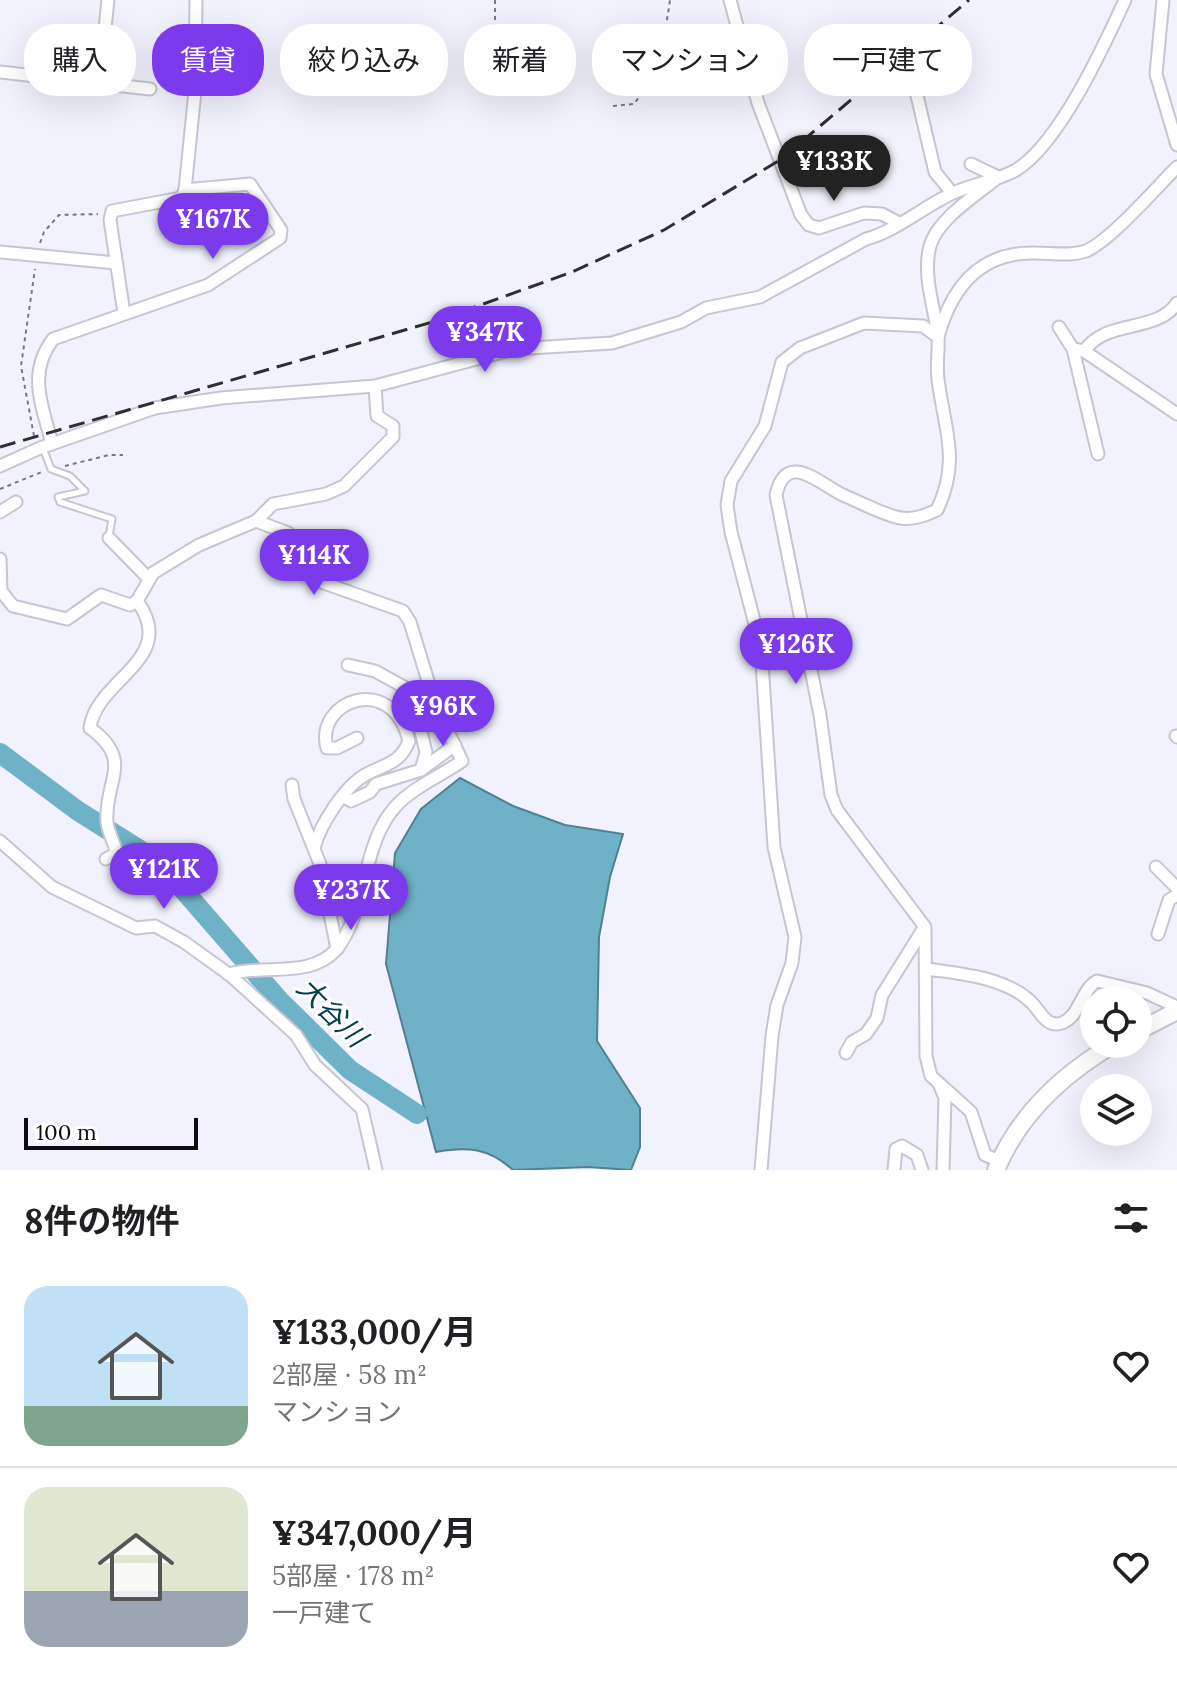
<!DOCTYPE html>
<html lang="ja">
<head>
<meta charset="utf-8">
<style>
	:root { --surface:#fff; --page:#f2f2f2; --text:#202124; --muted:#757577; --line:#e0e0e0; --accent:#7c3aed }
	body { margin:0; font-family:Lora,"Noto Sans JP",serif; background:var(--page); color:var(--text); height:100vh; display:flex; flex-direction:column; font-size:30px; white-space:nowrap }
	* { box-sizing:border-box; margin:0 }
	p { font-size:26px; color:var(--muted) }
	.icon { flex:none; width:44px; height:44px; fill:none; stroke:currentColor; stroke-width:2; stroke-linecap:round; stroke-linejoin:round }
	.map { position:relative; height:1170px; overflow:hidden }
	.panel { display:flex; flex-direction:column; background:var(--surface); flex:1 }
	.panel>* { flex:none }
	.guide { position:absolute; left:24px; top:24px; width:1130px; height:72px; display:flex; gap:16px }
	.tools { position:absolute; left:1080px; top:986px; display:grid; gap:16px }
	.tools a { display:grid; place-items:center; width:72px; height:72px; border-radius:50%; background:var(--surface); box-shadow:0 8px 32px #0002; font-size:40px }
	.scale { position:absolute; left:24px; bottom:20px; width:174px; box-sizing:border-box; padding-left:8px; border:4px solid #0d0d11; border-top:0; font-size:22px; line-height:28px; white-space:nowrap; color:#0d0d11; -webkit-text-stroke:6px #fff; paint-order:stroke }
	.price { position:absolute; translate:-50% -68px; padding:0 18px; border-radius:28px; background:var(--accent); color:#fff; font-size:26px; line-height:52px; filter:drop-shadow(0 2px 4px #0008) }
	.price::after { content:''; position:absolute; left:50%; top:48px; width:24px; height:18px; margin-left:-12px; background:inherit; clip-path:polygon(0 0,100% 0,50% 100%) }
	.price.current { background:#222; color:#fff }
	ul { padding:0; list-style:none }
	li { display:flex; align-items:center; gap:24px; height:200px; padding:0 24px }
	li+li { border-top:2px solid var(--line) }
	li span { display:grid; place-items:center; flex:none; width:224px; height:160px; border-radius:24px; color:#555 }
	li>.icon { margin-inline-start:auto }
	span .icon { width:96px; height:96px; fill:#fffc; stroke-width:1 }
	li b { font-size:34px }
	h2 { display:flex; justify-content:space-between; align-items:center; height:96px; padding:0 24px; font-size:34px }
	.chip { padding:0 28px; border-radius:32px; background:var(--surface); box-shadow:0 8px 32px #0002; font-size:28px; line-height:72px }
	.chip.current { background:var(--accent); color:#fff }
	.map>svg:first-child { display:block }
	.water { fill:#6fb1c6; stroke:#528090; stroke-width:2 }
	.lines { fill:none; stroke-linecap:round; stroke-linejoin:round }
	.river { stroke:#6fb1c6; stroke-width:20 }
	.lane-casing { stroke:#c5c6d1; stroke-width:9 }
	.street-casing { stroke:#c5c6d1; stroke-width:15 }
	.secondary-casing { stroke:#c5c6d1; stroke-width:20 }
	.path { stroke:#787980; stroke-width:2; stroke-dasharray:4 4; stroke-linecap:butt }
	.lane { stroke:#fff; stroke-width:5 }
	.street { stroke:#fff; stroke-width:11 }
	.secondary { stroke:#fff; stroke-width:16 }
	.rail { stroke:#2e2e33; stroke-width:3; stroke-dasharray:16 8; stroke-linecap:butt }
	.labels { text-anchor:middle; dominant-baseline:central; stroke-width:6; stroke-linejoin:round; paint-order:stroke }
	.water-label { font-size:28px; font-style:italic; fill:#024050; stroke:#fff }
</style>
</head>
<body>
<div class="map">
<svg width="1177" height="1170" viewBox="0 0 1177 1170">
	<rect width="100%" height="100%" fill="#f1f2fd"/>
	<path class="water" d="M460,778l53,28 52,19 58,9 -13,43 -11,60 -2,104 43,67v39l-9,23 -43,-3 -75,3c-24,-22 -46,-24 -77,-18l-50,-188 9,-111 26,-44z"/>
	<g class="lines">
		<polyline class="river" points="0,753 78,811 159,862 280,1001 350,1070 417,1114"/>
		<defs>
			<polyline id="lane" points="43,448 51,469 70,476 85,491 58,497 60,502 112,519 109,536"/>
			<g id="street">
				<polyline points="730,0 758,103 801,215 809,225 819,228 864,213 882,214 899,223"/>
				<polyline points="1163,0 1156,74 1177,145"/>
				<polyline points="911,70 935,172 952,193"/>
				<polyline points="0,72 150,89"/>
				<polyline points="99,84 108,0"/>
				<polyline points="971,164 998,177"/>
				<path d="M998,177c-21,18 -60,41 -68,69 -8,30 5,62 8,91 1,14 -2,28 0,42 6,50 23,81 -1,131 -11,5 -23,10 -36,8 -18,-3 -41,-16 -58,-23 -23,-11 -57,-46 -67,0l44,220 11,80 6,15 88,117 1,129 5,20 40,36 14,43 15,6"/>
				<polyline points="0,252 116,263"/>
				<polyline points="124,313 110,220 112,211 181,198 185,190 195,91 196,0"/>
				<polyline points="1059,327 1073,349 1084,351 1177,414"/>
				<path d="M938,337c13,-48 40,-83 92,-84 18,-1 39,4 56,-2 24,-10 70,-63 91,-84"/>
				<polyline points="1073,349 1098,454"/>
				<path d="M1084,351c23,-33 72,-17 93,-48"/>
				<path d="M52,444c-10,-40 -25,-70 1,-105l155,-54 72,-47 1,-8 -31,-46 -65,6"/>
				<path d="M0,466l40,-18 115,-40 66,-10 154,-12 139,-37 98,-6 69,-21 25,-14 54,-11 106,-58c29,-8 55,-30 81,-43 22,-12 48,-14 69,-26 43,-26 88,-124 109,-170"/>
				<polyline points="0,512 16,502"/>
				<path d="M256,521l32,12 36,50 79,28 7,11 25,82 27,57c-20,14 -50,27 -66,45 -35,38 -28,102 -59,143"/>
				<polyline points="109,538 148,578"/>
				<polyline points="0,559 1,591 13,606 67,619 101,595 130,605 137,601 153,573 199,545 256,521 273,504 326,494 344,486 393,437 393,426 377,416 375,386"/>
				<polyline points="348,665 375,671 435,704"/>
				<polyline points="420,728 426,752 421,770"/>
				<polyline points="1176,736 1177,737"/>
				<polyline points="344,797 351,801 370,792 376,784 421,770 455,745"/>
				<polyline points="0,841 52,887 136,928 155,926 184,942 230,975 296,1035 315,1065 362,1109 376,1170"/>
				<path d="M314,848c6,-23 30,-61 51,-73 20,-11 35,-11 44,-34 -17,-70 -95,-40 -82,7h10l20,-10"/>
				<path d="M106,859l11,-6c-3,-10 -9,-21 -10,-31 -3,-42 28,-61 -17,-94 6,-49 90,-69 47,-127"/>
				<polyline points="1156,867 1177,888"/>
				<polyline points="1158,934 1169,900 1177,895"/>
				<path d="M927,969c35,5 80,8 106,35 8,9 14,24 29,19 18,-7 19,-33 35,-42l50,12 30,14"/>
				<path d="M228,974c38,-10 82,5 109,-25l-17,-85 -26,-65 -2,-14"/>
				<polyline points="846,1053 852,1042 866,1034 877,1018 882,995 924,928"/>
				<polyline points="940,1086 945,1098 943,1170"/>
				<polyline points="761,1170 772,1036 777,1005 792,963 795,937 774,847 761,647 731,532 727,505 731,481 765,426 782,362 800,348 864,323 923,326 938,337"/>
				<polyline points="894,1170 896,1149 902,1146 917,1155 922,1170"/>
			</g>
			<g id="secondary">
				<polyline points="1138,1031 1177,1011"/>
				<path d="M996,1170c23,-56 67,-96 118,-126"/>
			</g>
		</defs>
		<use href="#lane" class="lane-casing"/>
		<use href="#street" class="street-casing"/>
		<use href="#secondary" class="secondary-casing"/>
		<g class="path">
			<polyline points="495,0 495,48"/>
			<path d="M613,106l21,-2c23,-31 31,-67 36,-104"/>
			<polyline points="40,243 44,232 59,215 98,214"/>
			<polyline points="34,436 21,366 35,269"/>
			<polyline points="65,466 109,455 123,455"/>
			<polyline points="0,489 44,471"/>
		</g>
		<use href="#lane" class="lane"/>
		<use href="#street" class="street"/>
		<use href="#secondary" class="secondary"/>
		<polyline class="rail" points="0,447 436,321 572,272 664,230 780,160 969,0"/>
	</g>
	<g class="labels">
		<g class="water-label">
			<text transform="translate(332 1012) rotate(45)">大谷川</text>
		</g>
	</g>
</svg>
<div class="tools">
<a><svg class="icon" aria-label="locate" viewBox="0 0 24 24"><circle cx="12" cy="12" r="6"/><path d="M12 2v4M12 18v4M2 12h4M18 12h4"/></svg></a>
<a><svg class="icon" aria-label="layers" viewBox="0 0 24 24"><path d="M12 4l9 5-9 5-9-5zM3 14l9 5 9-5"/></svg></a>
</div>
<div class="scale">100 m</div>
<b class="price current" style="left:834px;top:203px">¥133K</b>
<b class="price" style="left:213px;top:261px">¥167K</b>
<b class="price" style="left:485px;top:374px">¥347K</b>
<b class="price" style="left:314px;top:597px">¥114K</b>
<b class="price" style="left:796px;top:686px">¥126K</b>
<b class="price" style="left:443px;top:748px">¥96K</b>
<b class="price" style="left:164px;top:911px">¥121K</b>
<b class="price" style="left:351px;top:932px">¥237K</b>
<div class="guide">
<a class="chip">購入</a>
<a class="chip current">賃貸</a>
<a class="chip">絞り込み</a>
<a class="chip">新着</a>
<a class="chip">マンション</a>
<a class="chip">一戸建て</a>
</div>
</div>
<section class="panel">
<h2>8件の物件<svg class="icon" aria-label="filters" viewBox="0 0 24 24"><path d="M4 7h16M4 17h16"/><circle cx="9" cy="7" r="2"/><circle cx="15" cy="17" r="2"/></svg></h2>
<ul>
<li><span style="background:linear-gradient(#bfe0f5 75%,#7fa58c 0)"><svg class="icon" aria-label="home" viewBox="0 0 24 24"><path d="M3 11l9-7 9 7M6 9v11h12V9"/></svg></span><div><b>¥133,000/月</b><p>2部屋 · 58 m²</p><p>マンション</p></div><svg class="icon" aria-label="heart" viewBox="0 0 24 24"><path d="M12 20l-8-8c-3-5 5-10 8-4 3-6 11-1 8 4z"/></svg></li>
<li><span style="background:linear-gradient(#dfe7d0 65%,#9aa5b1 0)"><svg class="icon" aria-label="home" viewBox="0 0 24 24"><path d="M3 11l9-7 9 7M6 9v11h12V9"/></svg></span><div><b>¥347,000/月</b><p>5部屋 · 178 m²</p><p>一戸建て</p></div><svg class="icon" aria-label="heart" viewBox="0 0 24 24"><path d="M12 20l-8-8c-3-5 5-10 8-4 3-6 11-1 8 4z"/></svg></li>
</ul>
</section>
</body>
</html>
